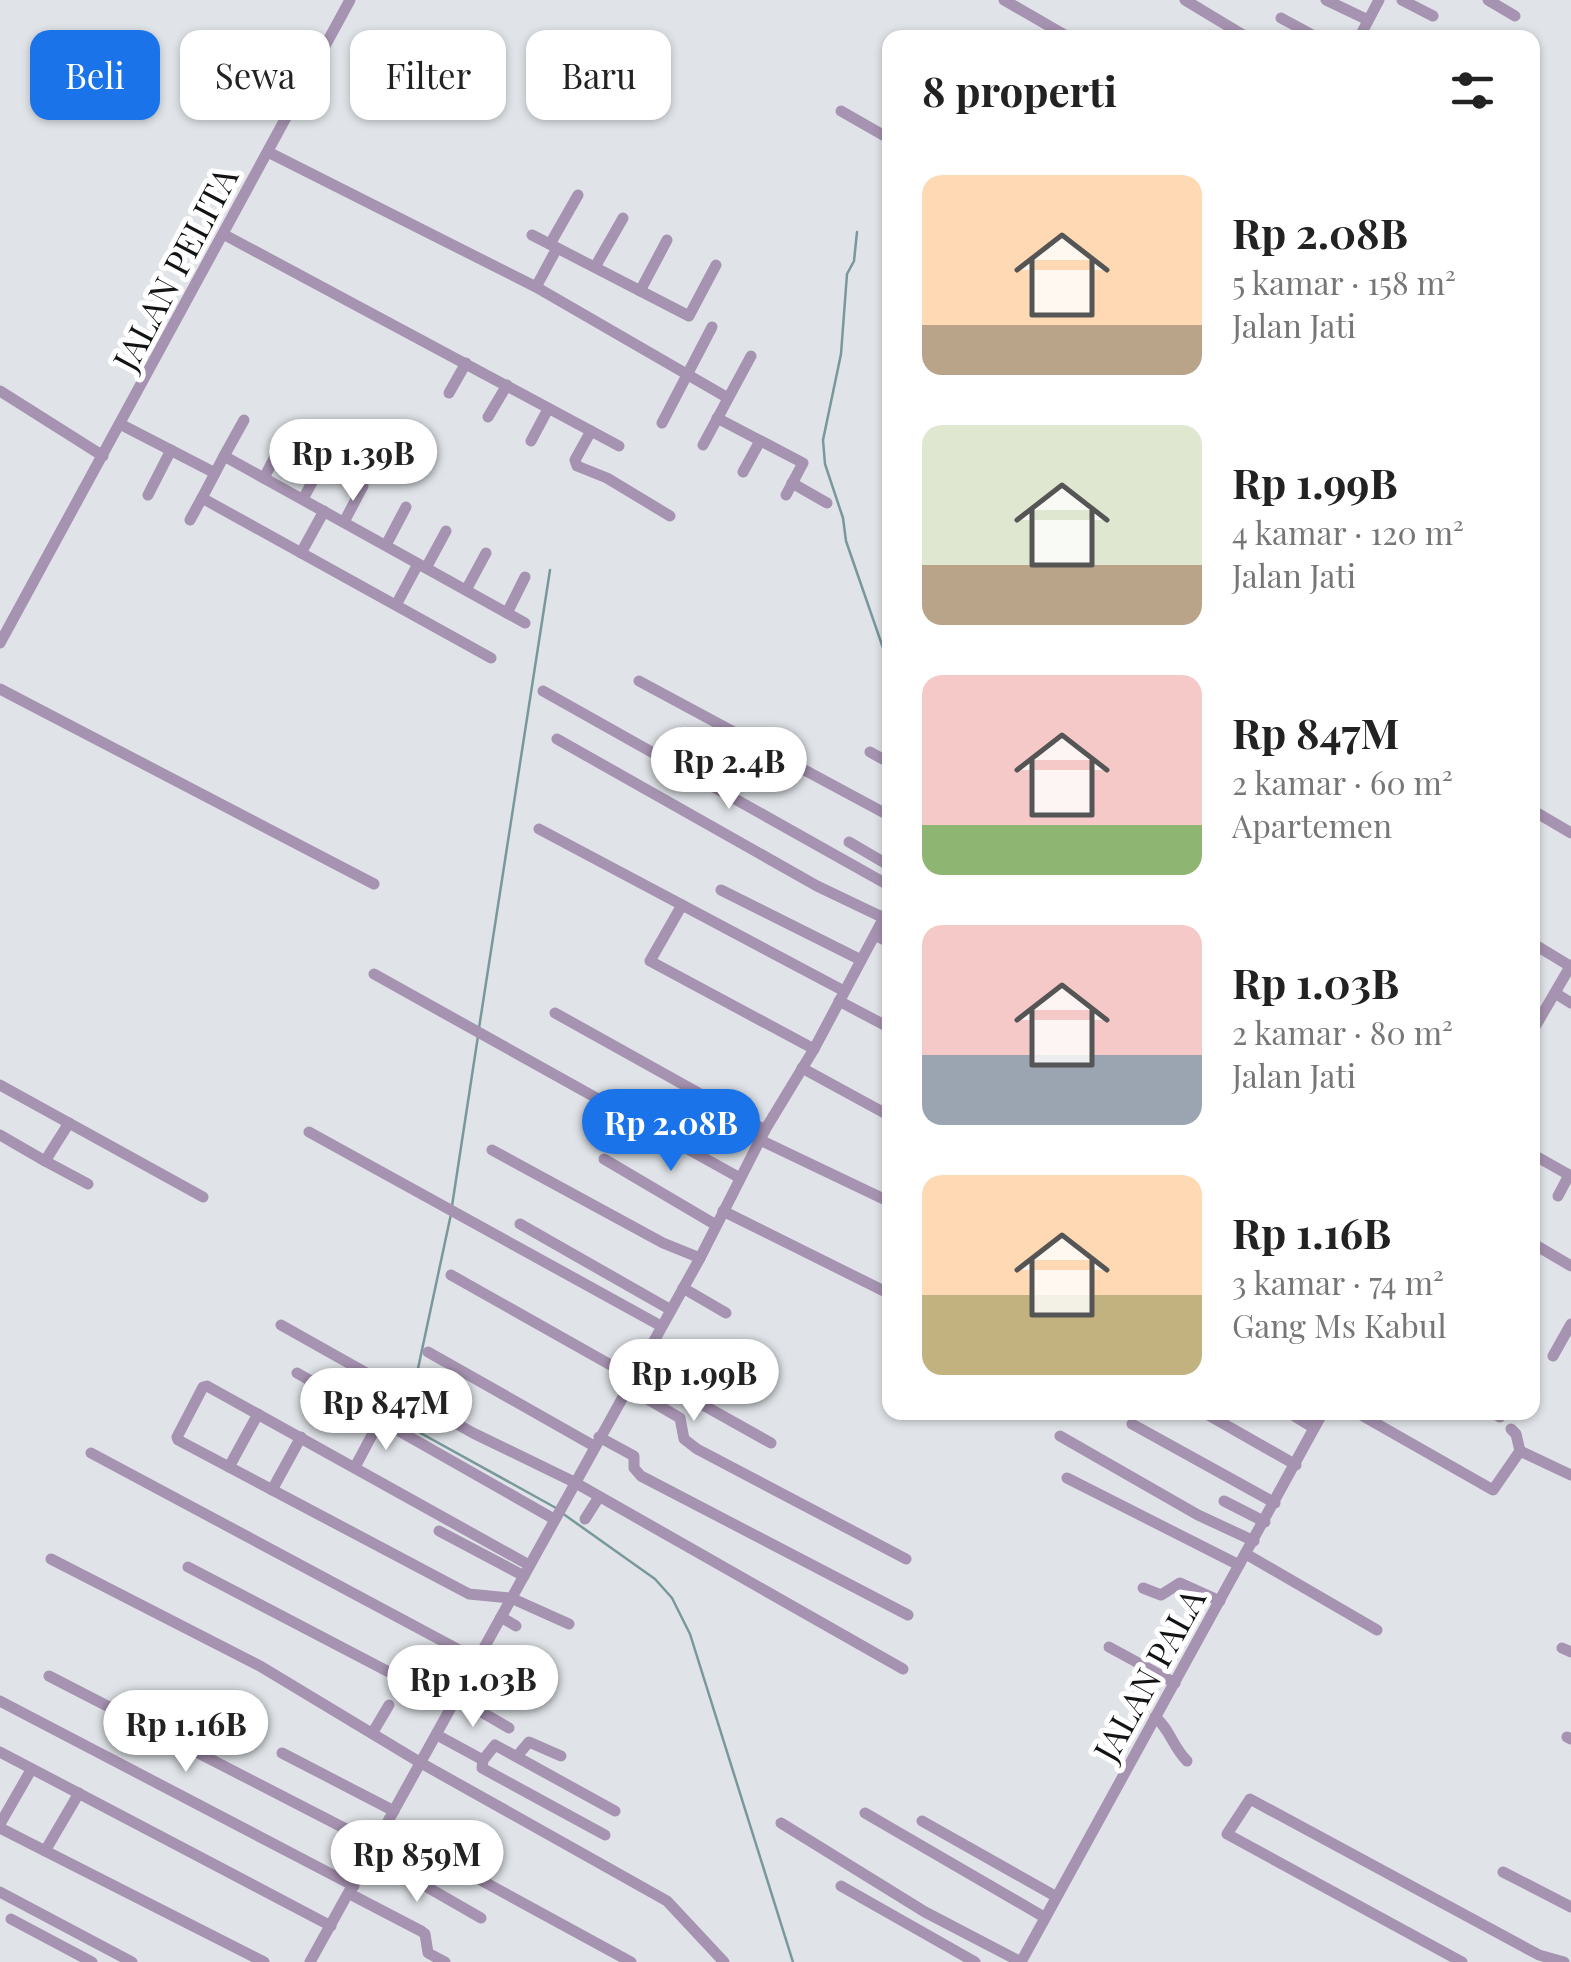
<!DOCTYPE html>
<html lang="id">
<head>
<meta charset="utf-8">
<style>
	:root { --surface:#fff; --page:#f2f2f2; --text:#222; --muted:#767676; --accent:#1a73e8 }
	body { margin:0; font-family:"Playfair Display",serif; background:var(--page); color:var(--text); height:100vh; display:flex; flex-direction:column; font-size:38px; white-space:nowrap }
	* { box-sizing:border-box; margin:0 }
	p { font-size:32px; color:var(--muted) }
	.icon { flex:none; width:55px; height:55px; fill:none; stroke:currentColor; stroke-width:2; stroke-linecap:round; stroke-linejoin:round }
	.map { position:relative; flex:1; overflow:hidden }
	.side { position:absolute; left:882px; top:30px; width:658px; height:1390px; display:flex; flex-direction:column; background:var(--surface); border-radius:20px; box-shadow:0 2px 8px #0004 }
	.side>* { flex:none }
	.guide { position:absolute; left:30px; top:30px; width:702px; height:90px; display:flex; gap:20px }
	.price { position:absolute; translate:-50% -85px; padding:0 22px; border-radius:35px; background:#fff; color:#222; font-size:32px; line-height:65px; filter:drop-shadow(0 2px 5px #0008) }
	.price::after { content:''; position:absolute; left:50%; top:60px; width:30px; height:22px; margin-left:-15px; background:inherit; clip-path:polygon(0 0,100% 0,50% 100%) }
	.price.selected { background:var(--accent); color:#fff }
	ul { padding:0; list-style:none }
	li { display:flex; align-items:center; gap:30px; height:250px; padding:0 40px }
	li span { display:grid; place-items:center; flex:none; width:280px; height:200px; border-radius:20px; color:#555 }
	li>.icon { margin-inline-start:auto }
	span .icon { width:120px; height:120px; fill:#fffc; stroke-width:1 }
	li b { font-size:42px }
	h2 { display:flex; justify-content:space-between; align-items:center; height:120px; padding:0 40px; font-size:42px }
	.chip { padding:0 35px; border-radius:20px; background:var(--surface); box-shadow:0 2px 8px #0004; font-size:35px; line-height:90px }
	.chip.selected { background:var(--accent); color:#fff }
	.map>svg:first-child { display:block }
	.lines { fill:none; stroke-linecap:round; stroke-linejoin:round }
	.stream { stroke:#78989b; stroke-width:2.5 }
	.minor { stroke:#a693b1; stroke-width:11 }
	.labels { text-anchor:middle; dominant-baseline:central; stroke-width:10; stroke-linejoin:round; paint-order:stroke }
	.street-label { font-size:35px; fill:#121315; stroke:#fff }
</style>
</head>
<body>
<div class="map">
<svg width="1571" height="1962" viewBox="0 0 1571 1962">
	<rect width="100%" height="100%" fill="#e0e4e8"/>
	<g class="lines">
		<g class="stream">
			<polyline points="857,232 854,261 847,274 841,354 823,440 825,464 843,518 846,541 890,668"/>
			<polyline points="479,1028 550,570"/>
			<polyline points="452,1206 478,1036"/>
			<polyline points="413,1392 451,1214"/>
			<polyline points="410,1405 406,1425 556,1508"/>
			<polyline points="562,1513 655,1579 672,1598 690,1634 793,1962"/>
		</g>
		<g class="minor">
			<polyline points="1004,0 1070,38"/>
			<polyline points="1185,0 1248,38"/>
			<polyline points="1326,0 1368,20"/>
			<polyline points="1402,0 1433,16"/>
			<polyline points="1488,0 1515,16"/>
			<polyline points="1281,18 1318,38"/>
			<polyline points="1359,38 1379,0"/>
			<polyline points="841,111 890,139"/>
			<polyline points="268,152 536,287 728,398"/>
			<polyline points="223,234 619,446"/>
			<polyline points="532,235 689,316 716,265"/>
			<polyline points="550,244 578,195"/>
			<polyline points="595,267 623,218"/>
			<polyline points="536,287 557,248"/>
			<polyline points="640,291 667,240"/>
			<polyline points="0,391 103,456"/>
			<polyline points="449,393 466,363"/>
			<polyline points="488,417 507,385"/>
			<polyline points="717,418 803,463 786,495"/>
			<polyline points="662,423 712,327"/>
			<polyline points="120,424 215,473"/>
			<polyline points="591,431 575,460 577,466 607,478 670,516"/>
			<polyline points="531,441 548,409"/>
			<polyline points="703,445 751,356"/>
			<polyline points="224,456 244,420"/>
			<polyline points="743,472 760,441"/>
			<polyline points="264,478 284,439"/>
			<polyline points="792,483 827,503"/>
			<polyline points="148,495 171,450"/>
			<polyline points="303,499 323,462"/>
			<polyline points="190,520 202,498"/>
			<polyline points="344,522 363,486"/>
			<polyline points="386,545 406,507"/>
			<polyline points="301,553 324,511"/>
			<polyline points="426,568 446,531"/>
			<polyline points="466,590 486,553"/>
			<polyline points="396,605 418,564"/>
			<polyline points="507,613 525,577"/>
			<polyline points="0,643 350,0"/>
			<polyline points="491,658 202,498 224,456 525,623"/>
			<polyline points="639,681 890,816"/>
			<polyline points="0,689 374,884"/>
			<polyline points="543,691 890,886"/>
			<polyline points="557,739 817,886 884,918"/>
			<polyline points="870,752 890,763"/>
			<polyline points="1532,810 1571,833"/>
			<polyline points="539,829 844,991"/>
			<polyline points="849,842 890,866"/>
			<polyline points="721,890 861,960"/>
			<polyline points="682,905 650,961 814,1049"/>
			<polyline points="875,935 890,943"/>
			<polyline points="1532,943 1570,966"/>
			<polyline points="374,974 740,1178"/>
			<polyline points="1555,993 1571,1003"/>
			<polyline points="839,1001 890,1028"/>
			<polyline points="555,1013 765,1130"/>
			<polyline points="1532,1032 1571,965"/>
			<polyline points="802,1068 890,1116"/>
			<polyline points="0,1085 203,1197"/>
			<polyline points="309,1132 661,1326"/>
			<polyline points="0,1135 45,1161 69,1123"/>
			<polyline points="760,1140 890,1202"/>
			<polyline points="492,1150 663,1243 700,1258"/>
			<polyline points="1532,1154 1571,1176"/>
			<polyline points="604,1159 716,1225"/>
			<polyline points="45,1161 88,1184"/>
			<polyline points="1558,1196 1569,1175"/>
			<polyline points="723,1211 890,1294"/>
			<polyline points="520,1224 671,1310"/>
			<polyline points="1532,1243 1571,1266"/>
			<polyline points="451,1275 632,1377"/>
			<polyline points="683,1288 726,1313"/>
			<polyline points="281,1325 473,1433 574,1482 903,1669"/>
			<polyline points="428,1352 594,1446"/>
			<polyline points="1553,1356 1571,1324"/>
			<polyline points="637,1368 771,1443"/>
			<polyline points="297,1373 554,1519"/>
			<polyline points="627,1387 680,1418 684,1439 697,1449 906,1559"/>
			<polyline points="1203,1412 1296,1465"/>
			<polyline points="1288,1412 1314,1428"/>
			<polyline points="1356,1412 1493,1490 1520,1451"/>
			<polyline points="1492,1412 1500,1417"/>
			<polyline points="1132,1424 1275,1503"/>
			<polyline points="1511,1429 1516,1434 1520,1451"/>
			<polyline points="1060,1436 1198,1515 1254,1541"/>
			<polyline points="599,1437 634,1456 634,1468 641,1476 908,1615"/>
			<polyline points="1520,1451 1571,1475"/>
			<polyline points="91,1453 478,1660"/>
			<polyline points="229,1467 258,1414"/>
			<polyline points="355,1467 380,1420"/>
			<polyline points="1067,1478 1239,1565"/>
			<polyline points="272,1490 301,1437"/>
			<polyline points="1224,1501 1265,1522"/>
			<polyline points="585,1519 599,1497"/>
			<polyline points="439,1531 524,1576"/>
			<polyline points="1246,1554 1377,1630"/>
			<polyline points="51,1559 260,1666 421,1763 667,1901 724,1962"/>
			<polyline points="529,1565 207,1386 203,1387 177,1437 178,1440 469,1594 511,1598 569,1624"/>
			<polyline points="188,1567 452,1705"/>
			<polyline points="1143,1588 1161,1595 1180,1583 1220,1601"/>
			<polyline points="501,1617 516,1626"/>
			<polyline points="1109,1647 1175,1683"/>
			<polyline points="1562,1648 1571,1652"/>
			<polyline points="49,1676 377,1845"/>
			<polyline points="456,1697 509,1728"/>
			<polyline points="0,1701 354,1886"/>
			<path d="M1155,1717c15,12 17,29 32,44"/>
			<polyline points="373,1732 389,1705"/>
			<polyline points="437,1735 483,1760 495,1745 615,1811"/>
			<polyline points="1567,1737 1571,1739"/>
			<polyline points="0,1752 331,1926"/>
			<polyline points="282,1753 394,1811"/>
			<polyline points="517,1756 529,1742 561,1756"/>
			<polyline points="483,1760 482,1768 605,1835"/>
			<polyline points="865,1813 1044,1917"/>
			<polyline points="922,1821 1055,1896"/>
			<polyline points="781,1823 925,1912 1021,1962 1323,1412"/>
			<polyline points="0,1824 31,1770"/>
			<polyline points="0,1828 264,1962"/>
			<polyline points="385,1828 631,1962"/>
			<polyline points="45,1851 79,1793"/>
			<polyline points="369,1860 420,1883 481,1918"/>
			<polyline points="1503,1872 1571,1907"/>
			<polyline points="841,1886 975,1962"/>
			<polyline points="0,1892 132,1962"/>
			<polyline points="350,1894 421,1931 425,1934 428,1953 445,1962"/>
			<polyline points="11,1919 92,1962"/>
			<polyline points="310,1962 700,1258 765,1130 814,1049 890,906"/>
			<polyline points="1462,1962 1227,1834 1250,1799 1539,1955 1564,1962"/>
		</g>
	</g>
	<g class="labels">
		<g class="street-label">
			<text transform="translate(174 268) rotate(-62)">JALAN PELITA</text>
			<text transform="translate(1148 1674) rotate(-61)">JALAN PALA</text>
		</g>
	</g>
</svg>
<b class="price" style="left:353px;top:504px">Rp 1.39B</b>
<b class="price" style="left:729px;top:812px">Rp 2.4B</b>
<b class="price selected" style="left:671px;top:1174px">Rp 2.08B</b>
<b class="price" style="left:694px;top:1424px">Rp 1.99B</b>
<b class="price" style="left:386px;top:1453px">Rp 847M</b>
<b class="price" style="left:473px;top:1730px">Rp 1.03B</b>
<b class="price" style="left:186px;top:1775px">Rp 1.16B</b>
<b class="price" style="left:417px;top:1905px">Rp 859M</b>
<div class="guide">
<a class="chip selected">Beli</a>
<a class="chip">Sewa</a>
<a class="chip">Filter</a>
<a class="chip">Baru</a>
</div>
<section class="side">
<h2>8 properti<svg class="icon" aria-label="filters" viewBox="0 0 24 24"><path d="M4 7h16M4 17h16"/><circle cx="9" cy="7" r="2"/><circle cx="15" cy="17" r="2"/></svg></h2>
<ul>
<li><span style="background:linear-gradient(#ffd9b3 75%,#b9a48a 0)"><svg class="icon" aria-label="home" viewBox="0 0 24 24"><path d="M3 11l9-7 9 7M6 9v11h12V9"/></svg></span><div><b>Rp 2.08B</b><p>5 kamar · 158 m²</p><p>Jalan Jati</p></div></li>
<li><span style="background:linear-gradient(#dfe7d0 70%,#b9a48a 0)"><svg class="icon" aria-label="home" viewBox="0 0 24 24"><path d="M3 11l9-7 9 7M6 9v11h12V9"/></svg></span><div><b>Rp 1.99B</b><p>4 kamar · 120 m²</p><p>Jalan Jati</p></div></li>
<li><span style="background:linear-gradient(#f6c9c9 75%,#8fb573 0)"><svg class="icon" aria-label="home" viewBox="0 0 24 24"><path d="M3 11l9-7 9 7M6 9v11h12V9"/></svg></span><div><b>Rp 847M</b><p>2 kamar · 60 m²</p><p>Apartemen</p></div></li>
<li><span style="background:linear-gradient(#f6c9c9 65%,#9aa5b1 0)"><svg class="icon" aria-label="home" viewBox="0 0 24 24"><path d="M3 11l9-7 9 7M6 9v11h12V9"/></svg></span><div><b>Rp 1.03B</b><p>2 kamar · 80 m²</p><p>Jalan Jati</p></div></li>
<li><span style="background:linear-gradient(#ffd9b3 60%,#c2b280 0)"><svg class="icon" aria-label="home" viewBox="0 0 24 24"><path d="M3 11l9-7 9 7M6 9v11h12V9"/></svg></span><div><b>Rp 1.16B</b><p>3 kamar · 74 m²</p><p>Gang Ms Kabul</p></div></li>
</ul>
</section>
</div>
</body>
</html>
